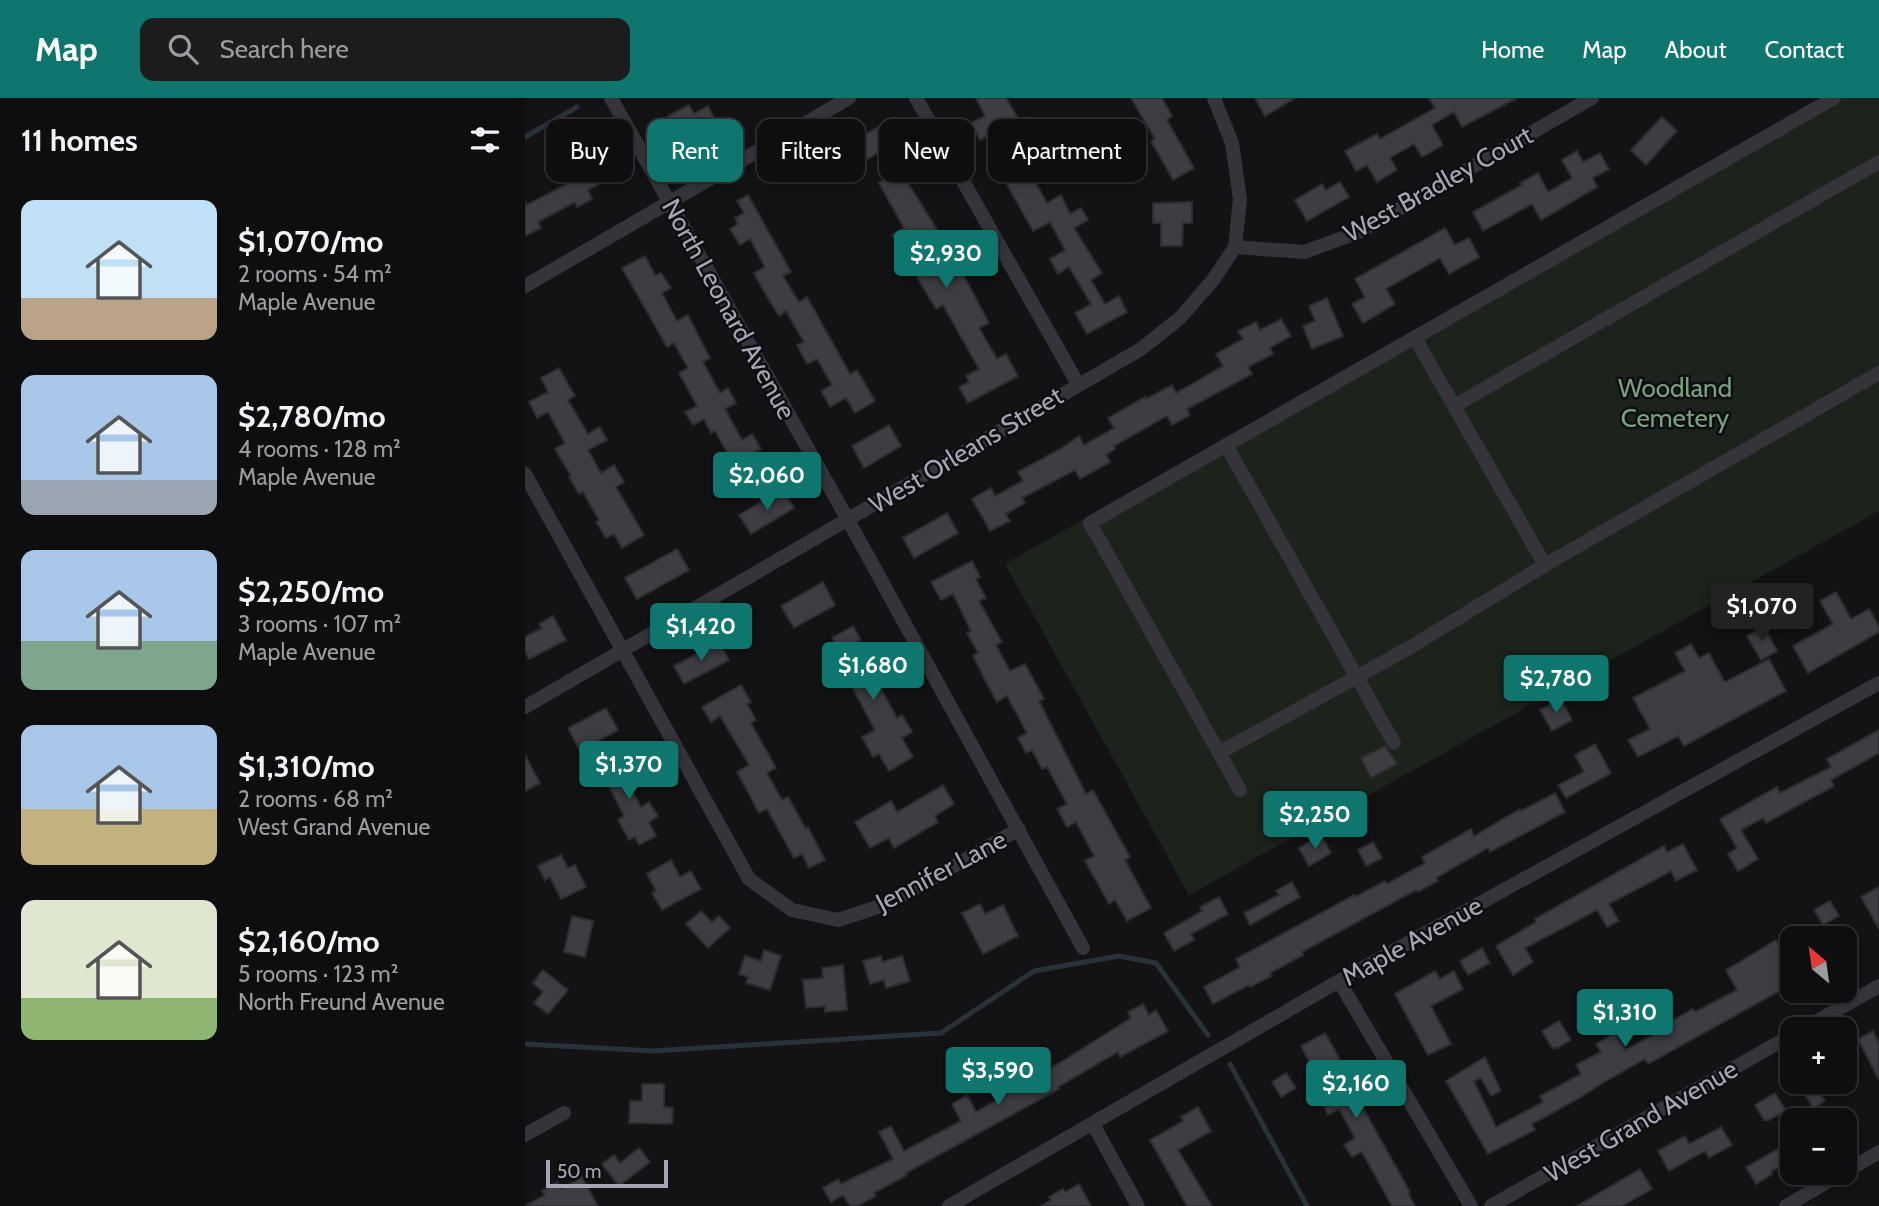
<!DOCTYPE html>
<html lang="en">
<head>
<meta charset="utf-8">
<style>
	:root { --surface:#0e0e10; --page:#1c1c1e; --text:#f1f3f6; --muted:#9b9c9f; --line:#2e2e30; --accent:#0f766e }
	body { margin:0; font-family:Cabin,sans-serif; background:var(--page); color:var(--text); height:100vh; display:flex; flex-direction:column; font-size:26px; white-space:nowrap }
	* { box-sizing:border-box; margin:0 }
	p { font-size:23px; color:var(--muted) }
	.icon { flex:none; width:38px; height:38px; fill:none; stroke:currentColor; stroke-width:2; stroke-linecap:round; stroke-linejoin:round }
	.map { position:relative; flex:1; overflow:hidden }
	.panel { display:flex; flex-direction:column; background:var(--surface); width:525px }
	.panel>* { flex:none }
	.top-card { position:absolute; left:21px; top:21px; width:665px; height:63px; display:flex; gap:14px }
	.needle { width:46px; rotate:331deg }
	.buttons { position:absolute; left:1255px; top:828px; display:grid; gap:14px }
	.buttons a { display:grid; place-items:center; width:77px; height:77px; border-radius:14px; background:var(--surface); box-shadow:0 4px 10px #0003,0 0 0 2px var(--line); font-size:35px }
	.scale { position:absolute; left:21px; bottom:18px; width:122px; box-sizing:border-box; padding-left:7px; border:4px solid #a4a8b6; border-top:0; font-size:19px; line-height:24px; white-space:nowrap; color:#a4a8b6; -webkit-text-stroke:5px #0e0e10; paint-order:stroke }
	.price { position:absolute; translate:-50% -60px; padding:0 16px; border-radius:7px; background:var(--accent); color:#fff; font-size:23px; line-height:46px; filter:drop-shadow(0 2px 4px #0008) }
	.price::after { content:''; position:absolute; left:50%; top:42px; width:21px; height:16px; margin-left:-10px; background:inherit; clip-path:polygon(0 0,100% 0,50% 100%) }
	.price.current { background:#222; color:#fff }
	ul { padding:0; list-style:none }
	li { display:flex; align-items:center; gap:21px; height:175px; padding:0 21px }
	li span { display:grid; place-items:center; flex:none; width:196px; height:140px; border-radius:14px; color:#555 }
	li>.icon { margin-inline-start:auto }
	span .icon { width:84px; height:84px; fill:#fffc; stroke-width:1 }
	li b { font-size:30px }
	h2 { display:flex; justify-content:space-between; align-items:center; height:84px; padding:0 21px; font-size:30px }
	.pill { padding:0 24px; border-radius:14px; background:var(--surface); box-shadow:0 4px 10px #0003,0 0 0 2px var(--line); font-size:24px; line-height:63px }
	.pill.current { background:var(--accent); color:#fff }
	header { display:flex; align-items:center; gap:42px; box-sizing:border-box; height:98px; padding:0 35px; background:var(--accent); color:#fff }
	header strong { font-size:33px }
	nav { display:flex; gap:38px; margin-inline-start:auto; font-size:24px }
	.search { width:490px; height:63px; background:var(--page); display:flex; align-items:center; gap:18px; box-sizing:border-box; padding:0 24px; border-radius:14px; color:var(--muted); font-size:26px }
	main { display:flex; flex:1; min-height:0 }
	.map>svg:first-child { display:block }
	.green { fill:#1b231c }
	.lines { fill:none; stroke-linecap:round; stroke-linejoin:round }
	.stream { stroke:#293139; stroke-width:5 }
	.building { fill:#3d3d42; stroke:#2d2d31; stroke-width:2 }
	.minor { stroke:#34343a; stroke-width:14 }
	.labels { text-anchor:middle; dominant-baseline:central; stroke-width:5; stroke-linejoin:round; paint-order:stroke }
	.street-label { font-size:26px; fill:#a4a8b6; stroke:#0e0e10 }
	.park-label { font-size:26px; fill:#7aa27f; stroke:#0e0e10 }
</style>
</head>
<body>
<header>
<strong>Map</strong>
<div class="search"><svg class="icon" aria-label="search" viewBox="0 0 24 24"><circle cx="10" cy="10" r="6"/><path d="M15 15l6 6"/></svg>Search here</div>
<nav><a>Home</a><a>Map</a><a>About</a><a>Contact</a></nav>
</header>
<main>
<section class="panel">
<h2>11 homes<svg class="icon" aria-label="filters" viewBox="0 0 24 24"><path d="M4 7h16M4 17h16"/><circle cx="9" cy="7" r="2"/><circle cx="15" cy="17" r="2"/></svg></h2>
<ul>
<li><span style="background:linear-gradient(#bfe0f5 70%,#b9a48a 0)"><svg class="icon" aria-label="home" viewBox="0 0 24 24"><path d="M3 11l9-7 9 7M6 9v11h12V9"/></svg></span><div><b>$1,070/mo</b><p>2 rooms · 54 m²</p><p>Maple Avenue</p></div></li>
<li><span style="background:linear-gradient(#a9c7e8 75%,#9aa5b1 0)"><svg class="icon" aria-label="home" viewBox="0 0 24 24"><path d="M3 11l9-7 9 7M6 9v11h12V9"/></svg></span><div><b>$2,780/mo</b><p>4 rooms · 128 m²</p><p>Maple Avenue</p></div></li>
<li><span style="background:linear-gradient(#a9c7e8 65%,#7fa58c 0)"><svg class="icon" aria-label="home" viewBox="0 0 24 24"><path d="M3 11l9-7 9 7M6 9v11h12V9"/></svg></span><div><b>$2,250/mo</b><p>3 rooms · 107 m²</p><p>Maple Avenue</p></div></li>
<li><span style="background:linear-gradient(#a9c7e8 60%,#c2b280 0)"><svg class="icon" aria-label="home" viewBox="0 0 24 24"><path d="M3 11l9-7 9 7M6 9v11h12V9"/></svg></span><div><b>$1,310/mo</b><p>2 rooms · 68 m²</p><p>West Grand Avenue</p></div></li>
<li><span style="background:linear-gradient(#dfe7d0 70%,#8fb573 0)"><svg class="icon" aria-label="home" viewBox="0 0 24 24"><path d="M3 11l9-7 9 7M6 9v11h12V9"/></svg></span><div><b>$2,160/mo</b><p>5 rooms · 123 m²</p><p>North Freund Avenue</p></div></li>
</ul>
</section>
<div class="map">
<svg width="1354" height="1108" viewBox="0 0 1354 1108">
	<rect width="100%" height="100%" fill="#131315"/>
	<polygon class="green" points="1297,0 1354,0 1354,413 664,797 480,466"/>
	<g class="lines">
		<g class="stream">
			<polyline points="0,39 52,9"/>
			<polyline points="0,946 128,953 416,935 509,873 594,858 631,865 683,937"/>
			<polyline points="705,966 782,1108"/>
		</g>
	</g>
	<g class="building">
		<polygon points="451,0 481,0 495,24 504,19 510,30 481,46 473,32 455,42 446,25 460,18"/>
		<polygon points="606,0 637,0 647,18 642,22 669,70 648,82 626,43 630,41"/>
		<polygon points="730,0 770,0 740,18"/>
		<polygon points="904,0 992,0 937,29 929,14 907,27 918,47 897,59 889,46 865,60 872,72 852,84 842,67 831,73 820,53 852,36 855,41 910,10"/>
		<polygon points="164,7 169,16 183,8 193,28 179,36 175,28 155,39 143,18"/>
		<polygon points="1137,19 1152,33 1121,67 1106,52"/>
		<polygon points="357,27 367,47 316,76 304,56"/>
		<polygon points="1052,53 1058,64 1075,55 1084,71 1068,80 1072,89 1016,122 1007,106 958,133 948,114 997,87 995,85 1013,75 1023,94 1047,80 1037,62"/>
		<polygon points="495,57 522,105 536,97 545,116 556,110 563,122 549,130 577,175 566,182 580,206 594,198 602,214 562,236 550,215 566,206 544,169 533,176 525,161 540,152 525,124 508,133 472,69"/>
		<polygon points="72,62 83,81 63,92 67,101 52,109 50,104 13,124 16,130 0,138 0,103 2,107 53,80 50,74"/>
		<polygon points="375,72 413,133 395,142 421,183 437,174 464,225 454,230 472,261 481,256 493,278 443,305 434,289 444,284 441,278 454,271 418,207 411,211 367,137 379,130 354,85"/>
		<polygon points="815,84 824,99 782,123 770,102 797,86 801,92"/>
		<polygon points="223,97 266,174 258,178 274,204 282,199 325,276 332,272 350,303 330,315 321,300 305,309 296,293 307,287 292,261 282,266 272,247 279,244 261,213 254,218 237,190 229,175 240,169 225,141 215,147 205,131 213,126 210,120 219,115 212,103"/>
		<polygon points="667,104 667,125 658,125 657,148 636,148 636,125 628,125 628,105"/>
		<polygon points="920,130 930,147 944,140 954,159 924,176 915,160 861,191 870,206 838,225 827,206 840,199 830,181"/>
		<polygon points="120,158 130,177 136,175 146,190 137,195 152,223 163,217 185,260 178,264 195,295 203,290 211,305 200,311 217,342 227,336 236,351 227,356 236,373 218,383 190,333 186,335 179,321 168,327 160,314 172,308 154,275 163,270 149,245 142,249 97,170"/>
		<polygon points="802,200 818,238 787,251 778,228 790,223 784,208"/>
		<polygon points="756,221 766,238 745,250 748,256 723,269 727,276 662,311 665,317 647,327 642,318 589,348 590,351 581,357 585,364 555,381 550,372 497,400 500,405 481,416 485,423 465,433 447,401 466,390 470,398 498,383 493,374 537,350 554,338 559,347 589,330 583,320 620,299 621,301 647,287 651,295 698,268 691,256 718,241 713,233 731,224 735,232"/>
		<polygon points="34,270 50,298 43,302 63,336 75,329 82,342 63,352 76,375 89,367 99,384 91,389 119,437 97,450 89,436 81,440 71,424 74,422 58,394 54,396 44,379 46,378 30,351 40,345 23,314 12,320 4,304 23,294 16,280"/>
		<polygon points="364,327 376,348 339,370 327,348"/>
		<polygon points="258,391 269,410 226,436 214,417"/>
		<polygon points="422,415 433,435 389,460 378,440"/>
		<polygon points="152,451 164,472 112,501 100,480"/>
		<polygon points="447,463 455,479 451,481 461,500 454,503 477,544 471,547 485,573 500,566 519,601 514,603 561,696 568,692 605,759 600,762 626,810 602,823 590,802 584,806 560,763 569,758 551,724 542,729 532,711 542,706 522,669 517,671 507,652 501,655 493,640 502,635 482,598 472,604 462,586 448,558 453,555 442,535 446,533 428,496 416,502 406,484"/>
		<polygon points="298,484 310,507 269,530 256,508"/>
		<polygon points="1311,494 1326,521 1344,511 1354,528 1354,534 1283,575 1268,548 1308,526 1295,503"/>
		<polygon points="28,518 41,542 4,561 0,553 0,539 17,530 14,526"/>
		<polygon points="328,528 336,542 330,545 348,575 354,572 362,586 355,589 372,620 377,617 387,634 377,640 388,659 364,673 354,656 348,659 337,639 350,632 320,576 317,578 305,558 315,552 307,540"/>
		<polygon points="1239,529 1252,553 1236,562 1222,538"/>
		<polygon points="194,544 204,562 159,586 149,568"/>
		<polygon points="1166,546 1174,560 1184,555 1199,583 1202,583 1244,561 1261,593 1159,648 1153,638 1113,659 1103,642 1125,631 1108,600 1160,573 1150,555"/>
		<polygon points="216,587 226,604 222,606 231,622 226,625 251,670 242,675 257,702 263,699 281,731 283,729 300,762 284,770 277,756 269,760 242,711 234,715 212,674 224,667 195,618 186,624 177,609"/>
		<polygon points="1036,601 1047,622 1027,633 1015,612"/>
		<polygon points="81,610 93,632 55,653 43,630"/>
		<polygon points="1354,632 1354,655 1306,682 1309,688 1241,725 1238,720 1216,732 1233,761 1213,773 1203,756 1212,750 1195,721 1252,689 1255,695 1306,669 1302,661"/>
		<polygon points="1070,646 1086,675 1041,700 1033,687 1059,674 1050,657"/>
		<polygon points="860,648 872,666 846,680 836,660"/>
		<polygon points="103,656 111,672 99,678 116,709 124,704 133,718 124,724 131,738 114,747 110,739 104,742 93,722 99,718 75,671"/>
		<polygon points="0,657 15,685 0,693"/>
		<polygon points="418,687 429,706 410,718 413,724 369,750 364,740 345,750 330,724 366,703 372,714"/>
		<polygon points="1030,695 1040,714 965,754 963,750 911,780 913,783 893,794 891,792 777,854 778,857 745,875 747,878 725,889 724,887 688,906 679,889 715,869 711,861 829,797 830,799 860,783 862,786 900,765 897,759 946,731 949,738 995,711 996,713"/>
		<polygon points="796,737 806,755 784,768 774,750"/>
		<polygon points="848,744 857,760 841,768 833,752"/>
		<polygon points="1158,746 1172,772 1151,783 1146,773 1084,806 1094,823 1082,829 1072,812 1000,850 1008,864 988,877 971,848 1011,824 1010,821 1139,748 1142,754"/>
		<polygon points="36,757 43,770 50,767 61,789 36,801 25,779 20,782 13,768"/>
		<polygon points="146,762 155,779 166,773 176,791 137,812 127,795 131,793 122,776"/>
		<polygon points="767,784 775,799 725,827 719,815 754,797 751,793"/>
		<polygon points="1354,789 1354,831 1336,799"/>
		<polygon points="694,799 703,816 666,836 669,842 649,853 639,835 677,813 675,809"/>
		<polygon points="1305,803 1314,818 1298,827 1289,812"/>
		<polygon points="455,806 460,816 478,807 493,838 458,856 437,815"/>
		<polygon points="176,813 187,824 194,818 205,830 183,850 161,826"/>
		<polygon points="47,818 68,823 60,859 39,854"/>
		<polygon points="1251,842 1257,852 1267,846 1267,886 1123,966 1120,961 1081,983 1051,1002 1007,1026 1010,1032 963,1056 921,983 960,959 976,993 966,998 956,980 949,983 971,1029 1018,1004 1015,998 1056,976 1051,967 1076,954 1071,946 1090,935 1100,952 1146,927 1144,924 1168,911 1170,914 1212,892 1201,872"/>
		<polygon points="957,850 965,865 943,877 935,863"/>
		<polygon points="239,852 256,858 245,892 221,885 223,879 214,876 220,858 236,863"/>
		<polygon points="356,858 357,864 377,858 385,883 361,890 359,882 345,886 338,863"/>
		<polygon points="318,867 322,912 300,914 300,908 281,910 278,882 298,880 297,870"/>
		<polygon points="18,872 43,892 23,916 9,905 18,894 8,885"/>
		<polygon points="910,873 915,881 929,873 938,891 906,908 926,946 903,957 870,896"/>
		<polygon points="1086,904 1097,923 1080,932 1070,913"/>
		<polygon points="618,906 624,917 631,912 643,933 595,959 593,954 533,989 534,991 381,1075 382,1077 349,1095 351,1098 333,1108 325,1108 318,1097 306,1104 298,1090 313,1081 316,1086 368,1061 354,1034 366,1028 379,1053 436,1023 427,1006 442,997 451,1014 485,994 479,983 505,969 510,978 533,966 606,920 603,914"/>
		<polygon points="1034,923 1046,942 1032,950 1027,950 1017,933"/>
		<polygon points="1348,933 1354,946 1354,982 1333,941"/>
		<polygon points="800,935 836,999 833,1001 885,1094 883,1095 890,1108 867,1108 837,1054 827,1059 819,1047 830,1040 814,1011 803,1017 796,1003 807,997 790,965 786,968 776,948"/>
		<polygon points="761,975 771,990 756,999 747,984"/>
		<polygon points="1273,984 1315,984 1295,995 1300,1003 1288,1010"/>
		<polygon points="117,986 139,986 139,1009 148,1010 147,1026 104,1025 105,1003 117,1003"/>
		<polygon points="1250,995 1261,1013 1244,1022 1239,1022 1230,1007"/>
		<polygon points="673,1009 686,1033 653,1052 687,1108 662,1108 625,1042 658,1023 656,1019"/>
		<polygon points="1196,1029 1207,1047 1184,1060 1180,1053 1144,1073 1133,1053 1160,1038 1164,1046"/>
		<polygon points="1260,1047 1267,1062 1246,1073 1247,1076 1231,1086 1221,1069"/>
		<polygon points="114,1050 125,1064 94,1088 77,1066 89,1057 95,1065"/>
		<polygon points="1115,1071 1127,1091 1097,1108 1052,1108"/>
		<polygon points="57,1079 73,1108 0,1108 20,1097 17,1093 32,1084 36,1091"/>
		<polygon points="554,1086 566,1108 516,1108 526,1102 524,1099 538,1091 540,1094"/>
	</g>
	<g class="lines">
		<g class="minor">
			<polyline points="86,0 323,422 558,850"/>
			<polyline points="391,0 553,286"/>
			<polyline points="710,149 779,154 834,134 1067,0"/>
			<polyline points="0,188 324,0"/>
			<polyline points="890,240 1020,467"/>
			<polyline points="929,308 1354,64"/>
			<polyline points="701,347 869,645"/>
			<polyline points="0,376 224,781 267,812 313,822 362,806 494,731"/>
			<polyline points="0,609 616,251 655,220 688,182 710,149 715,101 707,45 689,0"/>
			<polyline points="694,655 884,550 1020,467 1354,275"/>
			<polyline points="715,692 565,425 1309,0"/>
			<polyline points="814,883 946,1108"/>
			<polyline points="1278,931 1354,888"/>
			<polyline points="568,1026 613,1108"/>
			<polyline points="0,1037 39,1015"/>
			<polyline points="1320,1074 1354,1054"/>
			<polyline points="424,1108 814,883 1354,585"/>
			<polyline points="966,1108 1267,937"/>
			<polyline points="1261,1108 1319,1074"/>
		</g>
	</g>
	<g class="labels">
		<g class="street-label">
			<text transform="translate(913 86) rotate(-29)">West Bradley Court</text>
			<text transform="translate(204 211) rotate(61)">North Leonard Avenue</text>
			<text transform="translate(441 352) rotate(-31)">West Orleans Street</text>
			<text transform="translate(416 773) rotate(-28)">Jennifer Lane</text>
			<text transform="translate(887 843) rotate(-29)">Maple Avenue</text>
			<text transform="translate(1116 1023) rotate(-30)">West Grand Avenue</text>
		</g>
		<g class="park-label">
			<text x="1150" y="290">Woodland<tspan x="1150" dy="30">Cemetery</tspan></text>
		</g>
	</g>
</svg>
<div class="buttons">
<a><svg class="needle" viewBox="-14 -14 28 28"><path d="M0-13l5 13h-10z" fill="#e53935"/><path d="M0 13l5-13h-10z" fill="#9b9c9f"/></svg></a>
<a>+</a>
<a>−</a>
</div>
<div class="scale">50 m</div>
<b class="price" style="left:421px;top:192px">$2,930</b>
<b class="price" style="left:242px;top:414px">$2,060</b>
<b class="price current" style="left:1237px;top:545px">$1,070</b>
<b class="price" style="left:176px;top:565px">$1,420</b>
<b class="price" style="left:348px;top:604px">$1,680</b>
<b class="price" style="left:1031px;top:617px">$2,780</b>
<b class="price" style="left:104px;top:703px">$1,370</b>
<b class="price" style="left:790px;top:753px">$2,250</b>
<b class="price" style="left:1100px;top:951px">$1,310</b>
<b class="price" style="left:473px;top:1009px">$3,590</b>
<b class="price" style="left:831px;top:1022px">$2,160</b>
<div class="top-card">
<a class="pill">Buy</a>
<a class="pill current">Rent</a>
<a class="pill">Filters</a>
<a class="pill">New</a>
<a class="pill">Apartment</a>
</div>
</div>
</main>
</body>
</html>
